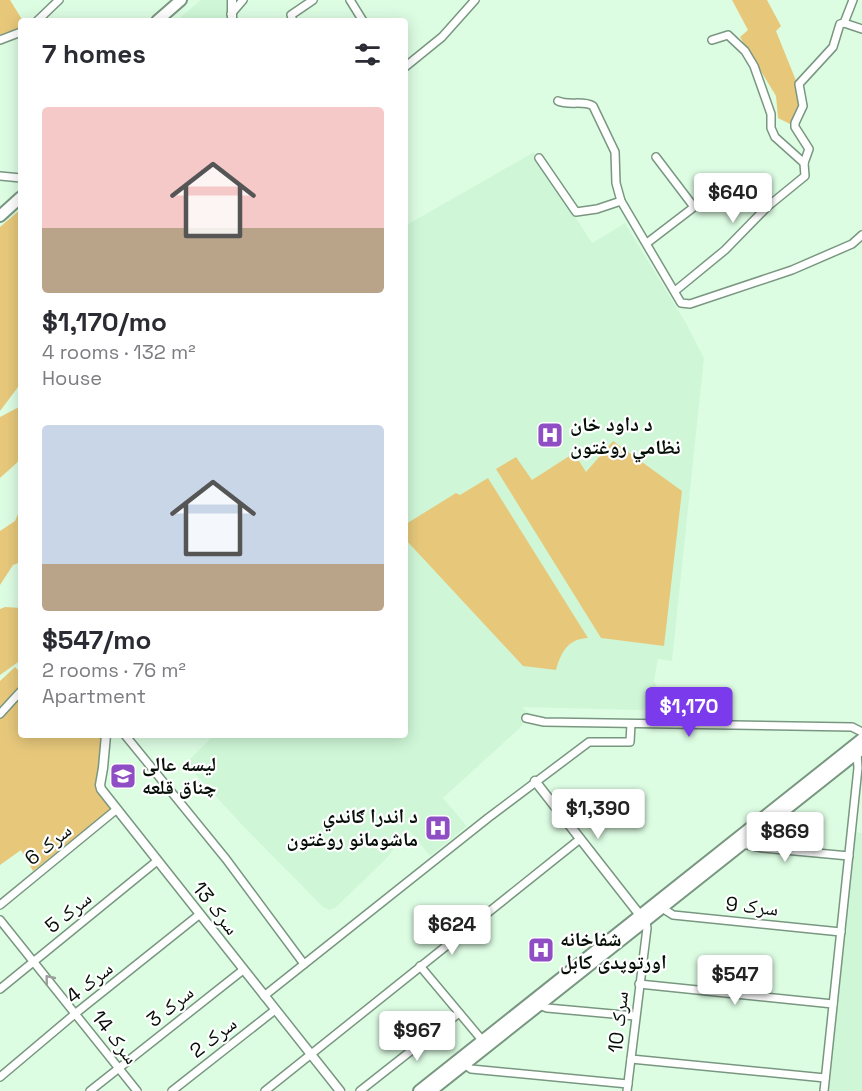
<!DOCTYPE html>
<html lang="en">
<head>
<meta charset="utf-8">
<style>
	:root { --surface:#fff; --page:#f2f2f3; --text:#2b2b33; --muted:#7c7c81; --accent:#7c3aed }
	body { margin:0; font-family:"Space Grotesk","Noto Naskh Arabic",sans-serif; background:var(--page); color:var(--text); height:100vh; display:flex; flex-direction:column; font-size:22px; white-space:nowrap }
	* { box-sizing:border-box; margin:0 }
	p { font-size:20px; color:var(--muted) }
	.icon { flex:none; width:33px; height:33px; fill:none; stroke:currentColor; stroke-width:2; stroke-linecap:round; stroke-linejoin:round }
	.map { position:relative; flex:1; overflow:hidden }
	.details { position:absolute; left:18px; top:18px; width:390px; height:720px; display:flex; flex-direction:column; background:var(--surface); border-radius:6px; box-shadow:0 3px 15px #0003 }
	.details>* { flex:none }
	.price { position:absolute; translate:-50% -51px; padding:0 14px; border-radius:6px; background:#fff; color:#222; font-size:20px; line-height:39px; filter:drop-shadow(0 2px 3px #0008) }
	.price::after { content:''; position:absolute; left:50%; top:36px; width:18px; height:14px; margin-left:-9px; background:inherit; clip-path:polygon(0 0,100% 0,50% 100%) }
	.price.active { background:var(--accent); color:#fff }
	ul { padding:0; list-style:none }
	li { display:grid; align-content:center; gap:12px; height:318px; padding:0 24px }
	li span { display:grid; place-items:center; height:186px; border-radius:6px; color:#555 }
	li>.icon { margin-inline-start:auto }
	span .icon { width:108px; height:108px; fill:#fffc; stroke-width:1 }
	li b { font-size:26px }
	h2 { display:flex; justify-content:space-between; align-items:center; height:72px; padding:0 24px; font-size:26px }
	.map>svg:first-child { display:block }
	.built { fill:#cff7d7 }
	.green { fill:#e7c87b }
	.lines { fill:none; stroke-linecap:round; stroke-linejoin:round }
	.minor-casing { stroke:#799780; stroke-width:10 }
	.tertiary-casing { stroke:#799780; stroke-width:11 }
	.secondary-casing { stroke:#799780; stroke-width:14 }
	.primary-casing { stroke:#799780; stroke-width:14 }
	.minor { stroke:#fff; stroke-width:7 }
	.tertiary { stroke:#fff; stroke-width:8 }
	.secondary { stroke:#fff; stroke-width:10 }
	.primary { stroke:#fff; stroke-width:10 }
	.oneway { stroke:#9b9f9c }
	.labels { text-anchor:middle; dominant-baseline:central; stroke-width:4.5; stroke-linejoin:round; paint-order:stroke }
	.poi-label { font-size:20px; font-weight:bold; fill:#050f07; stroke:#fff; text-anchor:start }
	.street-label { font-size:20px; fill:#050f07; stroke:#fff }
</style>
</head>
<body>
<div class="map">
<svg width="862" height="1091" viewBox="0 0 862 1091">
	<rect width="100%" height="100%" fill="#ddfde3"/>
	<g class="built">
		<polygon points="201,0 228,0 227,21 200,21 180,18"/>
		<polygon points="534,152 592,243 625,223 686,323 704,358 672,661 658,659 654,681 664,700 663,709 634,710 522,707 530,714 520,728 443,798 467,826 430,856 409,830 386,859 335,908 329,910 323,907 243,826 187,765 188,761 214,735 405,735 405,226"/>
		<polygon points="855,832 862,833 862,1091 828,1091"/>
	</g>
	<g class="green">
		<polygon points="0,0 10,0 23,21 21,21 21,28 0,36"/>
		<polygon points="732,0 767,0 781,26 776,31 797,83 799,107 790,124 778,118 776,96 740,37 748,30"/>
		<polygon points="21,209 21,383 0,411 0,227"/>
		<polygon points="21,406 21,459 0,478 0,417"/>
		<polygon points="613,441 682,491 664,646 601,638 496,469 516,457 532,480 574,453 586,472"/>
		<path d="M488,478l100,160c-21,1 -27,15 -32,32l-33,-4 -118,-127 1,-15 50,-31 4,2z"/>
		<polygon points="21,512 21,562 13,565 0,585 0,531 15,521 18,514"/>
		<polygon points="5,607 21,608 21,660 0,675 0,609"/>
		<polygon points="15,667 21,673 21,735 102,735 99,771 95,783 96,790 111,809 33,871 21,850 0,865 0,681"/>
	</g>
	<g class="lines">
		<defs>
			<g id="minor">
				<polyline points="350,0 363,21"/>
				<polyline points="231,14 243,0"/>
				<polyline points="37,21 59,0"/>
				<polyline points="293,21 291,15 313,0"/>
				<polyline points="844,23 862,29"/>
				<polyline points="0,40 21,32"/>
				<polyline points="712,40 728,35 745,51 754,66 771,114 771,128 775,137 804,163"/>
				<polyline points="405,67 442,37 475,0"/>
				<path d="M558,101c11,5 25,-1 35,5l22,46 1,31 5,18 60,102 9,1 102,-34 60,-26 10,-9"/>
				<polyline points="539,158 576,212 597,209 621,201"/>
				<polyline points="0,176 21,178"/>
				<polyline points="647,243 694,207 656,157"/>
				<polyline points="675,291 725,250 767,207 805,176 804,163 809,149 795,127 795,123 803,106 799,84 833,47 840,24 844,23 853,0"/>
				<polyline points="0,714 21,691"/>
				<polyline points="526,718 544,722 852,727 862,732"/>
				<polyline points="125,735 226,859 304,964"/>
				<polyline points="742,844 763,848 849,856"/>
				<polyline points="0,905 117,809"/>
				<polyline points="659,906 673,915 841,932"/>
				<polyline points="0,920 137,1091"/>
				<polyline points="420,966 482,1040"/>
				<polyline points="639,984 833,1004"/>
				<polyline points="0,989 157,861"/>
				<polyline points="264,996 488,818 589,742 630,742 631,724"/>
				<polyline points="536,1004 547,1008 635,1016"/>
				<polyline points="631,1059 825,1078"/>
				<polyline points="463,1063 471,1069 628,1084"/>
				<polyline points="0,1077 76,1013 200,914"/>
				<polyline points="90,1091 243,970"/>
				<polyline points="172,1091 275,1010"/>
				<polyline points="265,1091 580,839"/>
				<polyline points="360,1091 459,1013"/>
				<polyline points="627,1091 647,928 646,922"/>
				<polyline points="824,1091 858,768 857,753"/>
			</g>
			<g id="tertiary">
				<polyline points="232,21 232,0"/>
				<polyline points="106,735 103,768 100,785 101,789 340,1091"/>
				<polyline points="535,781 643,919"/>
			</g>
			<g id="secondary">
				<polyline points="157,21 181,0"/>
				<polyline points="0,216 21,197"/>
			</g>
			<g id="primary">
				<polyline points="419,1091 862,739"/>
				<polyline points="431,1091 862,749"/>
			</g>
		</defs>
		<use href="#minor" class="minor-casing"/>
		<use href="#tertiary" class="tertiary-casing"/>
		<use href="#secondary" class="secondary-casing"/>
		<use href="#primary" class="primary-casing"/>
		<use href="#minor" class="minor"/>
		<use href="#tertiary" class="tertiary"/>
		<use href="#secondary" class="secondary"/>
		<use href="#primary" class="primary"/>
	</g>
	<defs><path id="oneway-chevron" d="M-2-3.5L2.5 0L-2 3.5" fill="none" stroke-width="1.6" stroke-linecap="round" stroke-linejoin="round" transform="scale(1.5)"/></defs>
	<use class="oneway" href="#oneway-chevron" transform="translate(49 979) rotate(-129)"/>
	<defs>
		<symbol id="hospital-square" viewBox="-11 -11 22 22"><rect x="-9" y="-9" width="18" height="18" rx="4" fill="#8f4ec3" stroke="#fff"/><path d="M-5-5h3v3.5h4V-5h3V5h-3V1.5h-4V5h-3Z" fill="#fff"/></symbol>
		<symbol id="school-square" viewBox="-11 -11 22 22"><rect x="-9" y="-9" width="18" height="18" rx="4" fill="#8f4ec3" stroke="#fff"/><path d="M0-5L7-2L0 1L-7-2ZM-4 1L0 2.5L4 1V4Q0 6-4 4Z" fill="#fff"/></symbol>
	</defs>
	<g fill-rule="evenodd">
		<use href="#hospital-square" x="535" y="420" width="30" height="30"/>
		<use href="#school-square" x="108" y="761" width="30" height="30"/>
		<use href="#hospital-square" x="423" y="813" width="30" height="30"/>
		<use href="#hospital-square" x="526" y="935" width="30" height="30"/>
	</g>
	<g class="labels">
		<g class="poi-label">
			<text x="570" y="424">د داود خان<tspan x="570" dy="23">نظامي روغتون</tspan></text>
			<text x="142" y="764">لیسه عالی<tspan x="142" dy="23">چناق قلعه</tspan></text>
			<text x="418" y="816" text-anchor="end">د اندرا ګاندي<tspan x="418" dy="23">ماشومانو روغتون</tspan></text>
			<text x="560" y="939">شفاخانه<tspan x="560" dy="23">اورتوپدی کابل</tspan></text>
		</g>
		<g class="street-label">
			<text transform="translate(48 844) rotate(-39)">سرک 6</text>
			<text transform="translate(752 906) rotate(6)">سرک 9</text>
			<text transform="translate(216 908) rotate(52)">سرک 13</text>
			<text transform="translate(68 912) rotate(-39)">سرک 5</text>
			<text transform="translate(89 982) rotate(-39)">سرک 4</text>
			<text transform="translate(170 1006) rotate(-39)">سرک 3</text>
			<text transform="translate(618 1022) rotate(-84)">سرک 10</text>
			<text transform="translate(115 1037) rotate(52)">سرک 14</text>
			<text transform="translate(213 1037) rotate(-38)">سرک 2</text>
		</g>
	</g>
</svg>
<b class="price" style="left:733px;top:224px">$640</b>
<b class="price active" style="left:689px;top:738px">$1,170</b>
<b class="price" style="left:598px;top:840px">$1,390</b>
<b class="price" style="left:785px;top:863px">$869</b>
<b class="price" style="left:452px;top:956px">$624</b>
<b class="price" style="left:735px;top:1006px">$547</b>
<b class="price" style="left:417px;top:1062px">$967</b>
<section class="details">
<h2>7 homes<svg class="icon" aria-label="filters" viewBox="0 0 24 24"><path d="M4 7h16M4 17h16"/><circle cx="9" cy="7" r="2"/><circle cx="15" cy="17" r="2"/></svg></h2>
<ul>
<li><span style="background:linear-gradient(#f6c9c9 65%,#b9a48a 0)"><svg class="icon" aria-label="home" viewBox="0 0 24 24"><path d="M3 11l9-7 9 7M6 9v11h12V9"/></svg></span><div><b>$1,170/mo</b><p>4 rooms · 132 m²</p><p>House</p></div></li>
<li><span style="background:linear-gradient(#c9d6e8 75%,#b9a48a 0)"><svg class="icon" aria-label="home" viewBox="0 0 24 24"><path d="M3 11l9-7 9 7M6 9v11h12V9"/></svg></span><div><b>$547/mo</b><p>2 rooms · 76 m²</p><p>Apartment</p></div></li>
</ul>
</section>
</div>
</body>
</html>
